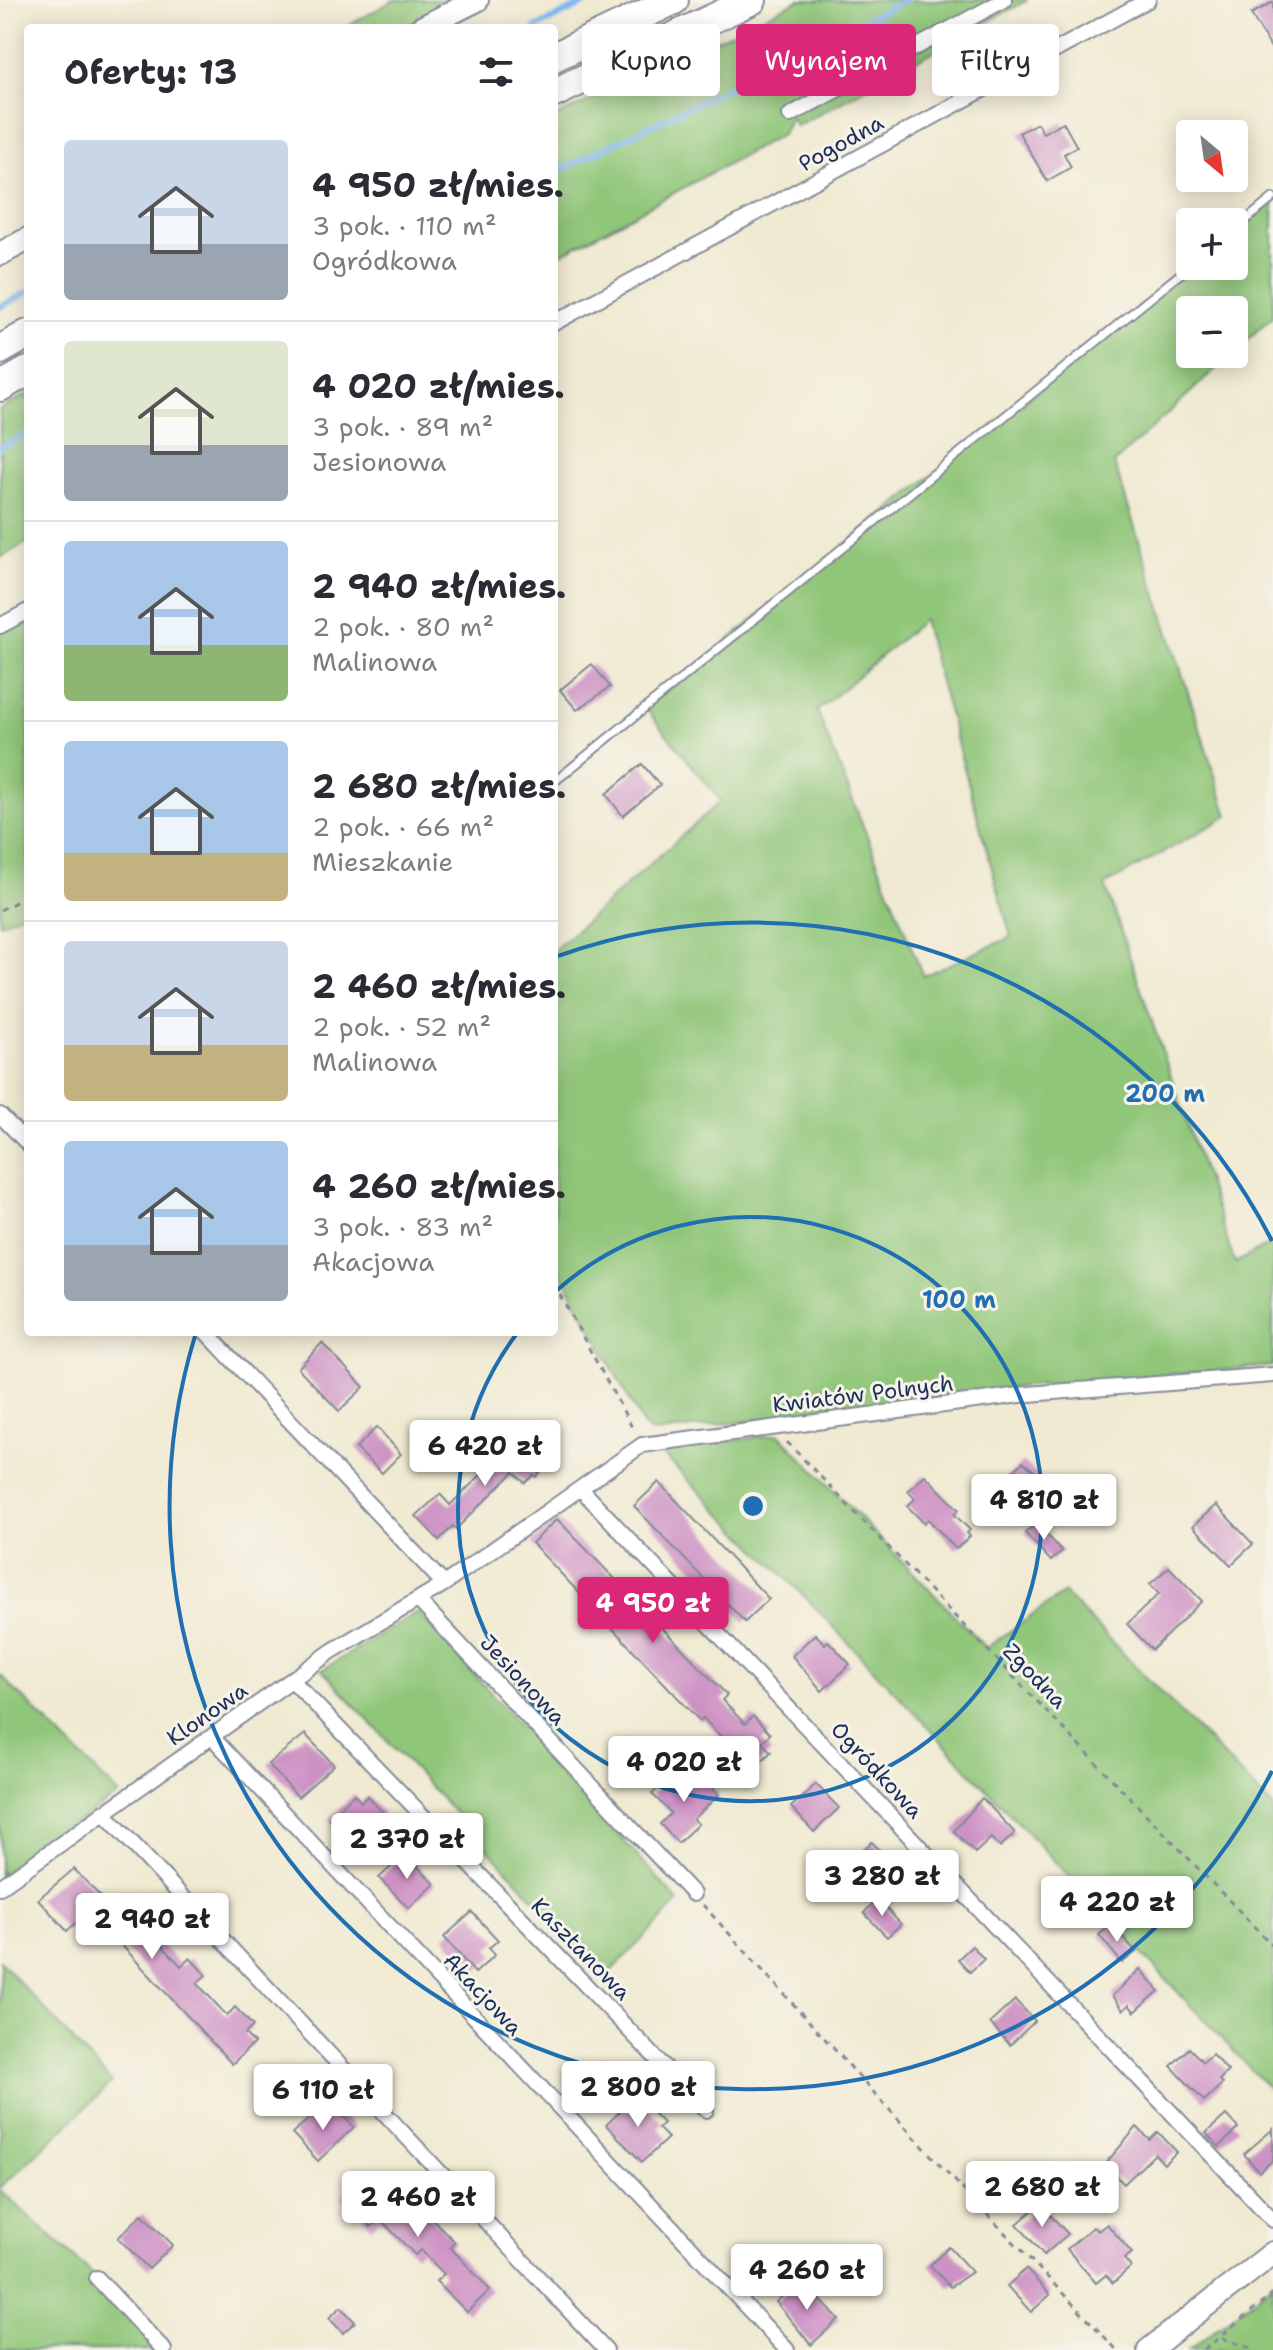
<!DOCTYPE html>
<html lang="pl">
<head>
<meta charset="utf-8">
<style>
	:root { --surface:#fff; --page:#f7f7f7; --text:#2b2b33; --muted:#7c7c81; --line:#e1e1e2; --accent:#db2777 }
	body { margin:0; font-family:"Shantell Sans",sans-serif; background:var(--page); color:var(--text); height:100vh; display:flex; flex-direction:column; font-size:30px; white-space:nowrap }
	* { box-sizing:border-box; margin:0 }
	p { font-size:26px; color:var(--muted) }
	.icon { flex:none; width:44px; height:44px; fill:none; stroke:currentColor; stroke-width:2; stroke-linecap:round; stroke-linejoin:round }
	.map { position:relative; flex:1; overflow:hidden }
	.drawer { position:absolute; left:24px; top:24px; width:534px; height:1312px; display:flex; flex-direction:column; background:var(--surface); border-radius:8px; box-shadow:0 4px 20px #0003 }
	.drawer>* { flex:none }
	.top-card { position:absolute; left:582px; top:24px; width:570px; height:72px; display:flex; gap:16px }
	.needle { width:52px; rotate:151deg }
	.fabs { position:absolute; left:1176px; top:120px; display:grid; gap:16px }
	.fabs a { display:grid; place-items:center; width:72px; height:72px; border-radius:8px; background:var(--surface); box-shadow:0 4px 20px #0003; font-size:40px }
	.price { position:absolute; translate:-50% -68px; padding:0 18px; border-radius:8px; background:#fff; color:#222; font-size:26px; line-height:52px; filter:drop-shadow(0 2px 4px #0008) }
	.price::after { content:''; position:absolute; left:50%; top:48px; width:24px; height:18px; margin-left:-12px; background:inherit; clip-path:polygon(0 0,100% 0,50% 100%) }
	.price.current { background:var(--accent); color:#fff }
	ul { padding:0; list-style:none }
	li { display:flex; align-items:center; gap:24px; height:200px; padding:0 40px }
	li+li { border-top:2px solid var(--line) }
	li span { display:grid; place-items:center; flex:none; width:224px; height:160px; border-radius:8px; color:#555 }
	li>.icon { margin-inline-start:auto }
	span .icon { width:96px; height:96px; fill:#fffc; stroke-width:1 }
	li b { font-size:34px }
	h2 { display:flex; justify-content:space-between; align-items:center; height:96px; padding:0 40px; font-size:34px }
	.pill { padding:0 28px; border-radius:8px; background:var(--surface); box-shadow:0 4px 20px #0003; font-size:28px; line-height:72px }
	.pill.current { background:var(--accent); color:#fff }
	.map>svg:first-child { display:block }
	.green { fill:#90c679; stroke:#567a6c; stroke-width:2; fill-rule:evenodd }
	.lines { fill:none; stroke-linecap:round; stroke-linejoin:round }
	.stream { stroke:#80b7ef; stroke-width:6 }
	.building { fill:#cd92c5 }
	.lane-casing { stroke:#868c98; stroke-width:11 }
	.street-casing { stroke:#868c98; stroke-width:18 }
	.secondary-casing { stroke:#868c98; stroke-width:26 }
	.highway-casing { stroke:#868c98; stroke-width:32 }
	.path { stroke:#868c98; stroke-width:3; stroke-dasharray:6 6; stroke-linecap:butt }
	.lane { stroke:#fff; stroke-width:7 }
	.street { stroke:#fff; stroke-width:14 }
	.secondary { stroke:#fff; stroke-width:22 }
	.highway { stroke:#fff; stroke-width:28 }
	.ring { fill:none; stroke:#1f6fb2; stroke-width:4 }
	.labels { text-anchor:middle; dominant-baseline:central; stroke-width:6; stroke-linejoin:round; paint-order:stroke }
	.street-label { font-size:22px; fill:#1b2f5e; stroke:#f7f3e8 }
	.centre { fill:#1f6fb2; stroke:#f7f3e8; stroke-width:4 }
	.ring-label { font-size:24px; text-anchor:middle; font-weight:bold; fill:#1f6fb2; stroke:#f7f3e8; stroke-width:6; stroke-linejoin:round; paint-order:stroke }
</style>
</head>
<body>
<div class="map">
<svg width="1273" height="2350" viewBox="0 0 1273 2350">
	<rect width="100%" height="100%" fill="#f7f3e8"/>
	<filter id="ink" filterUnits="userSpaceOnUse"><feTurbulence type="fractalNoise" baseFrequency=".0125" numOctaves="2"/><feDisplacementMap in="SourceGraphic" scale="16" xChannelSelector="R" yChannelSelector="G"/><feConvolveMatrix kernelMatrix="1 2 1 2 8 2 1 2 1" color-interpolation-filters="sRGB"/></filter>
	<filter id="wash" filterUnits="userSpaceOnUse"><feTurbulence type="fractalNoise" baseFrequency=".006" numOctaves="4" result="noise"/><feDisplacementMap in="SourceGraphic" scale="32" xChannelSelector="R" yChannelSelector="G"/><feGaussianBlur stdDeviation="1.8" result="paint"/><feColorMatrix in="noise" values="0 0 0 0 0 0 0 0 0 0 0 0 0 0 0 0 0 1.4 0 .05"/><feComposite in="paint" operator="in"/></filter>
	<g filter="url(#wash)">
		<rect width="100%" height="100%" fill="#f0ead2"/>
		<g class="green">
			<polygon points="394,0 457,0 404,28 344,28"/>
			<polygon points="799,0 1028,0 796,126 790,116 782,134 554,258 554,118"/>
			<path d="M1273,198v118l-39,36v-42h-44v44h42l-118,109 114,353 -123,69 130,378 38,-21v124l-247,20 -373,47 -10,-8 -89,-166v-309l167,-149 -76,-93 545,-442h44v-36zM923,620l88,317 -88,39 -106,-265z"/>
			<polygon points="28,394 28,542 0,558 0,409"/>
			<polygon points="28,611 28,910 0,924 0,626"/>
			<polygon points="779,1434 986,1648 1064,1593 1273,1807 1273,2093 813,1605 659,1451"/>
			<polygon points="418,1612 679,1902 606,1976 322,1670"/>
			<polygon points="0,1675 119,1794 0,1875"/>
			<polygon points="0,1961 112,2083 0,2188"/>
			<polygon points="0,2190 97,2278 164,2350 0,2350"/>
			<polygon points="1273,2284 1273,2350 1189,2350"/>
		</g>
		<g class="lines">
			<g class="stream">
				<polyline points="535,28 592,0"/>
				<polyline points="554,173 906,0"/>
				<polyline points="0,307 28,292"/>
				<polyline points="0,447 28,433"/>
			</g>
		</g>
		<g id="blocks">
			<g class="building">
				<polygon points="1273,2 1273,51 1251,14"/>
				<polygon points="1063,122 1077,147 1064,154 1071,167 1047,181 1019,133 1037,123 1043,133"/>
				<polygon points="592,664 610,687 577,710 560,690"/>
				<polygon points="642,764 660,785 623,816 606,794"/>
				<polygon points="322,1343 364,1387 339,1411 298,1368"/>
				<polygon points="377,1427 401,1454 382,1473 356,1448"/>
				<polygon points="532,1435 553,1457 536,1477 534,1475 525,1483 514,1472 456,1529 453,1526 439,1540 416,1516 440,1494 450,1505 483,1473 487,1478 512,1455 509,1452"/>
				<polygon points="1023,1462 1038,1474 1038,1489 1014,1512 997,1494 1008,1482 1005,1479"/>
				<polygon points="925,1475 959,1510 954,1514 970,1530 967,1533 970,1536 956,1549 928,1519 924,1523 907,1506 915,1499 908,1491"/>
				<polygon points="659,1482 769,1599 745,1622 634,1506"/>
				<polygon points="1216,1505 1253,1544 1231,1565 1193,1526"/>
				<polygon points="557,1519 727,1695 722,1700 745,1724 753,1716 770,1734 762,1742 771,1752 752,1770 745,1762 740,1766 719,1744 723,1739 703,1718 700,1721 532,1543"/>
				<polygon points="1036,1523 1062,1551 1051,1561 1025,1533"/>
				<polygon points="1169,1567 1202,1601 1152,1650 1127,1624 1159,1594 1150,1584"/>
				<polygon points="815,1634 825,1644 828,1641 850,1664 822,1691 792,1656"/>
				<polygon points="305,1734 334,1765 298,1797 268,1764"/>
				<polygon points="700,1774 719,1795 693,1819 698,1824 678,1843 660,1824 671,1813 652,1794 673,1775 686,1788"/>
				<polygon points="816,1784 839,1808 814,1832 791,1807"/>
				<polygon points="354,1794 361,1802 368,1796 383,1813 378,1818 388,1828 355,1860 337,1841 344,1835 329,1819"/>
				<polygon points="982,1798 1015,1833 1000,1847 991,1838 975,1853 954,1831"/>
				<polygon points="872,1842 888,1859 879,1868 882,1871 865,1888 845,1868"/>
				<polygon points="405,1854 435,1884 409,1908 379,1878"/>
				<polygon points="74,1869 120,1917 134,1904 164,1935 158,1941 181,1966 190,1958 206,1975 197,1983 227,2016 235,2007 253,2026 245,2034 254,2043 232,2064 90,1911 67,1931 38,1899"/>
				<polygon points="877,1899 901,1924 887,1937 864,1913"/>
				<polygon points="472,1912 498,1940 489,1948 495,1955 475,1973 444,1937"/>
				<polygon points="1112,1924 1136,1952 1122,1963 1099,1935"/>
				<polygon points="972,1946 984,1959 970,1972 958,1959"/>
				<polygon points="1140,1969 1159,1991 1135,2012 1129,2005 1123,2010 1112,1996"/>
				<polygon points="1015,2000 1035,2021 1010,2045 990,2023"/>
				<polygon points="1189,2048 1203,2062 1212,2054 1228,2071 1219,2080 1222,2084 1204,2101 1171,2066"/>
				<polygon points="636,2096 663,2123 658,2128 668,2138 642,2162 606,2125"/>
				<polygon points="323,2107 331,2116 338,2110 354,2127 318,2161 292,2133"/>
				<polygon points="1226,2115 1238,2128 1219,2147 1206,2133"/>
				<polygon points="1137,2127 1150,2140 1158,2132 1177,2152 1164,2164 1155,2154 1124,2184 1105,2164"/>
				<polygon points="1273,2129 1273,2160 1259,2172 1244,2154"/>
				<polygon points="367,2173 407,2214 417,2203 455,2242 450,2247 490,2290 467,2312 436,2281 444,2274 421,2250 415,2255 380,2219 371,2227 341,2197"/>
				<polygon points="1040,2204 1068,2234 1044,2255 1017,2224"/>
				<polygon points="142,2214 173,2245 149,2269 118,2238"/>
				<polygon points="1107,2224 1132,2253 1124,2259 1131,2267 1113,2283 1106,2275 1096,2283 1067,2249 1093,2227 1098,2231"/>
				<polygon points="949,2247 972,2272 950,2287 930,2265"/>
				<polygon points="1026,2269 1050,2295 1031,2312 1007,2286"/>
				<polygon points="801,2280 839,2319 811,2345 776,2302"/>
				<polygon points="341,2307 355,2322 343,2333 329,2318"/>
			</g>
		</g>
	</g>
	<g filter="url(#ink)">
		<use href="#blocks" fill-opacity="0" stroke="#868c98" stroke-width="2"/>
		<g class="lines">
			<defs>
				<g id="lane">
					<polyline points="1234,230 1273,198"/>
					<polyline points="554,782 1190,266"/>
				</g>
				<g id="street">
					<polyline points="790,115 1004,0"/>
					<polyline points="554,323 1148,0"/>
					<polyline points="0,626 28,611"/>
					<polyline points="0,1115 28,1144"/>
					<polyline points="206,1332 444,1584"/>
					<polyline points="581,1489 1273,2220"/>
					<polyline points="419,1601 693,1894"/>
					<polyline points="292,1680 706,2110"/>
					<polyline points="213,1738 787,2350"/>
					<polyline points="103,1812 606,2350"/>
					<polyline points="0,1887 332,1651 444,1584 642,1445 1028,1394 1273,1375"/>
					<polyline points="97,2278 164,2350"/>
				</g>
				<g id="secondary">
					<polyline points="421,28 477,0"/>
					<polyline points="0,254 28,239"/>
					<polyline points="1149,2350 1273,2253"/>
				</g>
				<g id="highway">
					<polyline points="554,57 674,0"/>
					<polyline points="554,93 752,0"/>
					<polyline points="0,350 28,334"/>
					<polyline points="0,387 28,371"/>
				</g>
			</defs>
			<use href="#lane" class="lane-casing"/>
			<use href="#street" class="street-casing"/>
			<use href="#secondary" class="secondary-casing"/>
			<use href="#highway" class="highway-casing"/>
			<g class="path">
				<polyline points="0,910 28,896"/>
				<polyline points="554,1284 634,1431"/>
				<polyline points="787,1442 1273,1946"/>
				<polyline points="703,1905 938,2163 1117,2350"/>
				<polyline points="1222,2338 1256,2350"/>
				<polyline points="1204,2350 1273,2294"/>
			</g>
			<use href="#lane" class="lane"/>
			<use href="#street" class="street"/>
			<use href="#secondary" class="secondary"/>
			<use href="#highway" class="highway"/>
		</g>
	</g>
	<g class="ring">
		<path d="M556 1291A292 292 0 1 1 518 1332"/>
		<path d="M1272 1771A583 583 0 0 1 195 1336M558 956A583 583 0 0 1 1272 1241"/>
	</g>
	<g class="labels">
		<g class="street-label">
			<text transform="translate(841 143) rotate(-29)">Pogodna</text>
			<text transform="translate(863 1394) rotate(-7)">Kwiatów Polnych</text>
			<text transform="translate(1035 1676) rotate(46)">Zgodna</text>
			<text transform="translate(523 1680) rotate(47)">Jesionowa</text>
			<text transform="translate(207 1714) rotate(-35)">Klonowa</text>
			<text transform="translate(877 1770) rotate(47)">Ogródkowa</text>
			<text transform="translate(581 1949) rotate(46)">Kasztanowa</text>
			<text transform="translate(483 1994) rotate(47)">Akacjowa</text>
		</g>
	</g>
	<circle cx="753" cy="1506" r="12" class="centre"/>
	<g class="ring-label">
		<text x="1165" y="1102">200 m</text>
		<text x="959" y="1308">100 m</text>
	</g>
</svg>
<div class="fabs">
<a><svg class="needle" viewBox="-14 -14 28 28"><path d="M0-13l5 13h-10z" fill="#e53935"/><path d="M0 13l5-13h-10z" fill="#7c7c81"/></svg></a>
<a>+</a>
<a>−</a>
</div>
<b class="price" style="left:485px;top:1488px">6 420 zł</b>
<b class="price" style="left:1044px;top:1542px">4 810 zł</b>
<b class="price current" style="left:653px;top:1645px">4 950 zł</b>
<b class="price" style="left:684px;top:1804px">4 020 zł</b>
<b class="price" style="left:407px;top:1881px">2 370 zł</b>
<b class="price" style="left:882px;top:1918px">3 280 zł</b>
<b class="price" style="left:1117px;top:1944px">4 220 zł</b>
<b class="price" style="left:152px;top:1961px">2 940 zł</b>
<b class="price" style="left:638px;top:2129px">2 800 zł</b>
<b class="price" style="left:323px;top:2132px">6 110 zł</b>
<b class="price" style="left:1042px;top:2229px">2 680 zł</b>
<b class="price" style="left:418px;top:2239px">2 460 zł</b>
<b class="price" style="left:807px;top:2312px">4 260 zł</b>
<div class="top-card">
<a class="pill">Kupno</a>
<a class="pill current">Wynajem</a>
<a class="pill">Filtry</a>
</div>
<section class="drawer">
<h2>Oferty: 13<svg class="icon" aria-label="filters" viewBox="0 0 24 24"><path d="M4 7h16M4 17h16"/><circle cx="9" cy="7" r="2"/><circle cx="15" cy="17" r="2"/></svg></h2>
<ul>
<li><span style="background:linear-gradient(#c9d6e8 65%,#9aa5b1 0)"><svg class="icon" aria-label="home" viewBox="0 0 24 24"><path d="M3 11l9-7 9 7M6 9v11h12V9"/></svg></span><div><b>4 950 zł/mies.</b><p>3 pok. · 110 m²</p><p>Ogródkowa</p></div></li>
<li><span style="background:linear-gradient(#dfe7d0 65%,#9aa5b1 0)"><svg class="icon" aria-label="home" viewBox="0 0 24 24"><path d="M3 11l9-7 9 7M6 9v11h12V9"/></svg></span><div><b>4 020 zł/mies.</b><p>3 pok. · 89 m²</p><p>Jesionowa</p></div></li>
<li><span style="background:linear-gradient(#a9c7e8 65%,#8fb573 0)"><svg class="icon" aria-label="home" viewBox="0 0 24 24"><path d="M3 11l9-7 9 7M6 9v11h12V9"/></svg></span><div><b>2 940 zł/mies.</b><p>2 pok. · 80 m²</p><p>Malinowa</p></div></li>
<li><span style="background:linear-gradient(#a9c7e8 70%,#c2b280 0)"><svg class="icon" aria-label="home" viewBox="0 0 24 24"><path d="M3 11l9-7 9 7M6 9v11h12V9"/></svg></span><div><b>2 680 zł/mies.</b><p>2 pok. · 66 m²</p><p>Mieszkanie</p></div></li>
<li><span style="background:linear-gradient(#c9d6e8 65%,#c2b280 0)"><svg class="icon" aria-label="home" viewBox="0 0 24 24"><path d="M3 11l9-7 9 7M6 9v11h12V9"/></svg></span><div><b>2 460 zł/mies.</b><p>2 pok. · 52 m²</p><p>Malinowa</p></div></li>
<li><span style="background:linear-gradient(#a9c7e8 65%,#9aa5b1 0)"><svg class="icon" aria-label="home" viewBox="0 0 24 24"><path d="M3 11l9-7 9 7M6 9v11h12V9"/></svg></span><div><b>4 260 zł/mies.</b><p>3 pok. · 83 m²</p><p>Akacjowa</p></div></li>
</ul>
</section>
</div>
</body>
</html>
